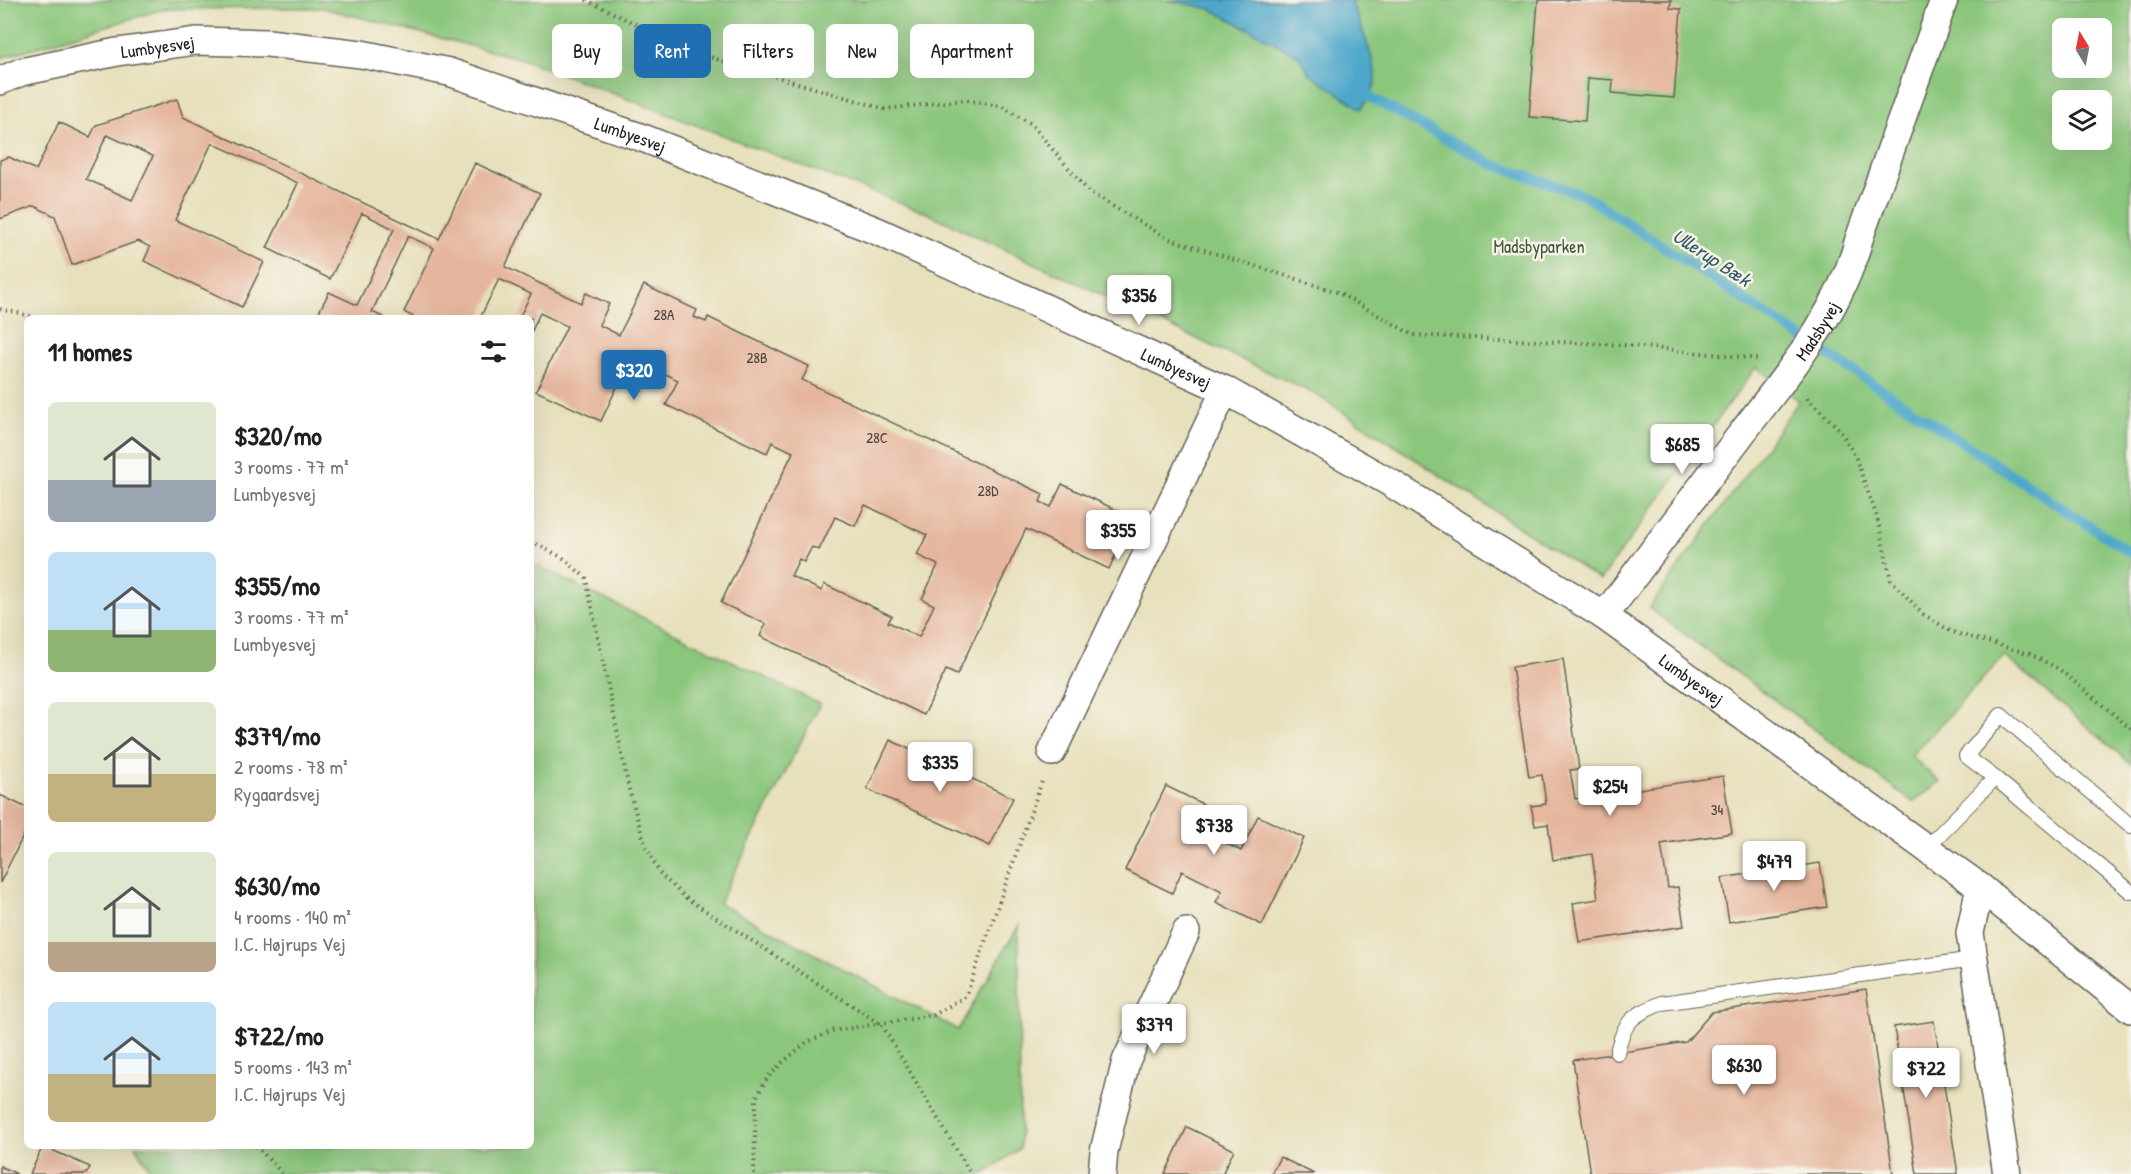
<!DOCTYPE html>
<html lang="en">
<head>
<meta charset="utf-8">
<style>
	:root { --surface:#fff; --page:#f6f6f6; --text:#202124; --muted:#757577; --accent:#1f6fb2 }
	body { margin:0; font-family:"Patrick Hand",sans-serif; background:var(--page); color:var(--text); height:100vh; display:flex; flex-direction:column; font-size:22px; white-space:nowrap }
	* { box-sizing:border-box; margin:0 }
	p { font-size:20px; color:var(--muted) }
	.icon { flex:none; width:33px; height:33px; fill:none; stroke:currentColor; stroke-width:2; stroke-linecap:round; stroke-linejoin:round }
	.map { position:relative; flex:1; overflow:hidden }
	.details { position:absolute; left:24px; top:315px; width:510px; height:834px; display:flex; flex-direction:column; background:var(--surface); border-radius:9px; box-shadow:0 6px 24px #0002 }
	.details>* { flex:none }
	.top-card { position:absolute; left:552px; top:24px; width:570px; height:54px; display:flex; gap:12px }
	.needle { width:39px; rotate:350deg }
	.fabs { position:absolute; left:2052px; top:18px; display:grid; gap:12px }
	.fabs a { display:grid; place-items:center; width:60px; height:60px; border-radius:9px; background:var(--surface); box-shadow:0 6px 24px #0002; font-size:30px }
	.price { position:absolute; translate:-50% -51px; padding:0 14px; border-radius:6px; background:#fff; color:#222; font-size:20px; line-height:39px; filter:drop-shadow(0 2px 3px #0008) }
	.price::after { content:''; position:absolute; left:50%; top:36px; width:18px; height:14px; margin-left:-9px; background:inherit; clip-path:polygon(0 0,100% 0,50% 100%) }
	.price.selected { background:var(--accent); color:#fff }
	ul { padding:0; list-style:none }
	li { display:flex; align-items:center; gap:18px; height:150px; padding:0 24px }
	li span { display:grid; place-items:center; flex:none; width:168px; height:120px; border-radius:9px; color:#555 }
	li>.icon { margin-inline-start:auto }
	span .icon { width:72px; height:72px; fill:#fffc; stroke-width:1 }
	li b { font-size:26px }
	h2 { display:flex; justify-content:space-between; align-items:center; height:72px; padding:0 24px; font-size:26px }
	.chip { padding:0 21px; border-radius:9px; background:var(--surface); box-shadow:0 6px 24px #0002; font-size:21px; line-height:54px }
	.chip.selected { background:var(--accent); color:#fff }
	.map>svg:first-child { display:block }
	.green { fill:#8ac67c; stroke:#53714c; stroke-width:1.5; fill-rule:evenodd }
	.water { fill:#4da7ca; stroke:#346273; stroke-width:1.5 }
	.lines { fill:none; stroke-linecap:round; stroke-linejoin:round }
	.stream { stroke:#4da7ca; stroke-width:10 }
	.building { fill:#e5b69d; fill-rule:evenodd }
	.service-casing { stroke:#636154; stroke-width:16 }
	.minor-casing { stroke:#636154; stroke-width:30 }
	.path { stroke:#636154; stroke-width:4; stroke-dasharray:1.5 4.5; stroke-linecap:butt }
	.service { stroke:#fff; stroke-width:14 }
	.minor { stroke:#fff; stroke-width:27 }
	.labels { text-anchor:middle; dominant-baseline:central; stroke-width:5; stroke-linejoin:round; paint-order:stroke }
	.number-label { font-size:15px; fill:#4e423c }
	.street-label { font-size:18px; fill:#1c1c1c; stroke:#f7f3e8 }
	.park-label { font-size:18px; fill:#42583e; stroke:#f7f3e8 }
	.water-label { font-size:20px; font-style:italic; fill:#325b6a; stroke:#f7f3e8 }
</style>
</head>
<body>
<div class="map">
<svg width="2131" height="1174" viewBox="0 0 2131 1174">
	<rect width="100%" height="100%" fill="#f7f3e8"/>
	<filter id="ink" filterUnits="userSpaceOnUse"><feTurbulence type="fractalNoise" baseFrequency=".0167" numOctaves="2"/><feDisplacementMap in="SourceGraphic" scale="12" xChannelSelector="R" yChannelSelector="G"/><feConvolveMatrix kernelMatrix="1 2 1 2 8 2 1 2 1" color-interpolation-filters="sRGB"/></filter>
	<filter id="wash" filterUnits="userSpaceOnUse"><feTurbulence type="fractalNoise" baseFrequency=".008" numOctaves="4" result="noise"/><feDisplacementMap in="SourceGraphic" scale="24" xChannelSelector="R" yChannelSelector="G"/><feGaussianBlur stdDeviation="1.35" result="paint"/><feColorMatrix in="noise" values="0 0 0 0 0 0 0 0 0 0 0 0 0 0 0 0 0 1.4 0 .05"/><feComposite in="paint" operator="in"/></filter>
	<g filter="url(#wash)">
		<rect width="100%" height="100%" fill="#e7e0bc"/>
		<g class="green">
			<path d="M0,0h2131v764l-127,-108 -93,100 29,26 -27,20 -264,-194 150,-207 -43,-34 -156,213 -283,-185 -390,-182 -405,-154 -199,-51 -159,1 -164,49zM2062,28h40v40h-40zM2062,100h40v40h-40z"/>
			<polygon points="531,563 820,704 719,903 958,1030 1019,925 1020,1148 984,1174 153,1174 135,1146 531,1146"/>
		</g>
		<path class="water" d="M1167,0h183c7,13 27,67 26,80 -1,10 -10,22 -15,29l-52,-36 -10,-17 -88,-47z"/>
		<g class="lines">
			<polyline class="stream" points="1363,88 1369,97 1492,164 1586,196 2131,553"/>
		</g>
		<g id="blocks">
			<g class="building">
				<polygon points="1538,0 1671,0 1670,8 1681,9 1674,98 1612,93 1613,80 1588,78 1585,121 1529,117"/>
				<path d="M177,99l6,18 256,122 36,-76 65,30 -35,74 76,36 5,-10 23,11 -10,21 20,10 25,-50 53,25 -3,7 12,5 2,-5 101,49 -7,14 241,114 -3,8 11,5 11,-23 71,34 -24,51 -83,-40 -69,146 -11,-5 -22,45 -164,-79 6,-12 -45,-21 72,-151 -21,-10 -5,11 -101,-48 12,-25 -47,-23 -30,64 -65,-30 31,-65 -27,-13 -9,20v-15h-12l12,-24 -32,-15 -19,39h-65l-11,-6 30,-64 -26,-12 -36,76 13,6h-69l13,-26 28,13 37,-76 -32,-16 -32,66 -63,-31 31,-65 -86,-40 -37,77 89,42 -22,45 -98,-46 6,-14 -12,-6 -66,24 -17,-49 -21,-10 -34,13v-59l9,-3 27,13 23,-48 31,15 6,-12zM107,135l46,21 -21,44 -46,-21zM865,505l62,30 -10,20 21,10 -16,34 12,6 -15,32 -31,-15 4,-6 -68,-32 -2,7 -31,-15 8,-17 5,3 8,-15 7,3 16,-33 20,9z"/>
				<polygon points="1563,659 1579,769 1570,770 1575,799 1723,776 1732,833 1661,844 1668,888 1678,887 1684,926 1579,942 1573,903 1598,899 1592,854 1553,860 1548,824 1535,826 1531,806 1546,804 1542,775 1529,777 1512,667"/>
				<polygon points="890,740 1013,798 990,846 867,789"/>
				<polygon points="1166,786 1213,809 1202,831 1241,851 1258,816 1304,838 1262,925 1216,902 1222,891 1182,871 1172,893 1125,870"/>
				<polygon points="0,795 27,808 27,828 0,883"/>
				<polygon points="1820,863 1827,907 1729,922 1722,878"/>
				<polygon points="1866,989 1893,1174 1590,1174 1573,1060 1686,1042 1712,1012"/>
				<polygon points="1934,1021 1958,1174 1917,1174 1894,1027"/>
				<polygon points="1187,1127 1234,1150 1223,1172 1227,1174 1165,1174"/>
				<polygon points="43,1146 90,1167 86,1174 30,1174"/>
				<polygon points="1280,1157 1314,1174 1271,1174"/>
				<polygon points="0,1166 17,1174 0,1174"/>
			</g>
		</g>
	</g>
	<g filter="url(#ink)">
		<use href="#blocks" fill-opacity="0" stroke="#636154" stroke-width="1.5"/>
		<g class="lines">
			<defs>
				<g id="service">
					<polyline points="1995,778 1966,756 2001,715 2131,826"/>
					<polyline points="1926,848 1995,778 2131,892"/>
					<path d="M1617,1053c7,-33 15,-37 45,-50l312,-44"/>
				</g>
				<g id="minor">
					<path id="s1" d="M0,81l21,-9 96,-20 79,-11 72,2 93,11 88,18 194,66 234,93 348,159 164,92 215,134 376,271 151,122"/>
					<path id="s2" d="M1604,616c46,-61 92,-122 138,-183 46,-60 98,-120 117,-194l85,-239"/>
					<polyline points="1052,752 1225,390"/>
					<polyline points="1980,887 1970,933 2007,1174"/>
					<polyline points="1102,1174 1104,1151 1126,1061 1186,932"/>
				</g>
			</defs>
			<use href="#service" class="service-casing"/>
			<use href="#minor" class="minor-casing"/>
			<g class="path">
				<polyline points="586,0 696,53 885,109 965,100 1000,106 1030,123 1090,193 1169,239 1337,292 1413,335 1624,345 1760,359"/>
				<polyline points="0,309 39,318"/>
				<polyline points="1807,398 1839,429 1855,456 1877,517 1891,580 1923,614 1952,632 2030,654 2059,669 2131,729"/>
				<polyline points="531,541 563,558 586,578 629,789 645,845 661,875 686,898 882,1025 971,1174"/>
				<polyline points="256,1146 283,1174"/>
				<polyline points="754,1174 756,1098 767,1078 783,1062 806,1043 832,1031 934,1015 966,996 1042,781"/>
			</g>
			<use href="#service" class="service"/>
			<use href="#minor" class="minor"/>
		</g>
	</g>
	<g class="labels">
		<g class="number-label">
			<text x="664" y="314">28A</text>
			<text x="757" y="357">28B</text>
			<text x="877" y="437">28C</text>
			<text x="988" y="490">28D</text>
			<text x="1717" y="809">34</text>
		</g>
		<g class="street-label">
			<text stroke="none"><textPath href="#s1" startOffset="162">Lumbyesvej</textPath></text>
			<text stroke="none"><textPath href="#s1" startOffset="648">Lumbyesvej</textPath></text>
			<text stroke="none"><textPath href="#s2" startOffset="356">Madsbyvej</textPath></text>
			<text stroke="none"><textPath href="#s1" startOffset="1242">Lumbyesvej</textPath></text>
			<text stroke="none"><textPath href="#s1" startOffset="1845">Lumbyesvej</textPath></text>
		</g>
		<g class="park-label">
			<text x="1539" y="246">Madsbyparken</text>
		</g>
		<g class="water-label">
			<text transform="translate(1712 257) rotate(33)">Ullerup Bæk</text>
		</g>
	</g>
</svg>
<div class="fabs">
<a><svg class="needle" viewBox="-14 -14 28 28"><path d="M0-13l5 13h-10z" fill="#e53935"/><path d="M0 13l5-13h-10z" fill="#757577"/></svg></a>
<a><svg class="icon" aria-label="layers" viewBox="0 0 24 24"><path d="M12 4l9 5-9 5-9-5zM3 14l9 5 9-5"/></svg></a>
</div>
<b class="price" style="left:1139px;top:326px">$356</b>
<b class="price selected" style="left:634px;top:401px">$320</b>
<b class="price" style="left:1682px;top:475px">$685</b>
<b class="price" style="left:1118px;top:561px">$355</b>
<b class="price" style="left:940px;top:793px">$335</b>
<b class="price" style="left:1610px;top:817px">$254</b>
<b class="price" style="left:1214px;top:856px">$738</b>
<b class="price" style="left:1774px;top:892px">$479</b>
<b class="price" style="left:1154px;top:1055px">$379</b>
<b class="price" style="left:1744px;top:1096px">$630</b>
<b class="price" style="left:1926px;top:1099px">$722</b>
<div class="top-card">
<a class="chip">Buy</a>
<a class="chip selected">Rent</a>
<a class="chip">Filters</a>
<a class="chip">New</a>
<a class="chip">Apartment</a>
</div>
<section class="details">
<h2>11 homes<svg class="icon" aria-label="filters" viewBox="0 0 24 24"><path d="M4 7h16M4 17h16"/><circle cx="9" cy="7" r="2"/><circle cx="15" cy="17" r="2"/></svg></h2>
<ul>
<li><span style="background:linear-gradient(#dfe7d0 65%,#9aa5b1 0)"><svg class="icon" aria-label="home" viewBox="0 0 24 24"><path d="M3 11l9-7 9 7M6 9v11h12V9"/></svg></span><div><b>$320/mo</b><p>3 rooms · 77 m²</p><p>Lumbyesvej</p></div></li>
<li><span style="background:linear-gradient(#bfe0f5 65%,#8fb573 0)"><svg class="icon" aria-label="home" viewBox="0 0 24 24"><path d="M3 11l9-7 9 7M6 9v11h12V9"/></svg></span><div><b>$355/mo</b><p>3 rooms · 77 m²</p><p>Lumbyesvej</p></div></li>
<li><span style="background:linear-gradient(#dfe7d0 60%,#c2b280 0)"><svg class="icon" aria-label="home" viewBox="0 0 24 24"><path d="M3 11l9-7 9 7M6 9v11h12V9"/></svg></span><div><b>$379/mo</b><p>2 rooms · 78 m²</p><p>Rygaardsvej</p></div></li>
<li><span style="background:linear-gradient(#dfe7d0 75%,#b9a48a 0)"><svg class="icon" aria-label="home" viewBox="0 0 24 24"><path d="M3 11l9-7 9 7M6 9v11h12V9"/></svg></span><div><b>$630/mo</b><p>4 rooms · 140 m²</p><p>I.C. Højrups Vej</p></div></li>
<li><span style="background:linear-gradient(#bfe0f5 60%,#c2b280 0)"><svg class="icon" aria-label="home" viewBox="0 0 24 24"><path d="M3 11l9-7 9 7M6 9v11h12V9"/></svg></span><div><b>$722/mo</b><p>5 rooms · 143 m²</p><p>I.C. Højrups Vej</p></div></li>
</ul>
</section>
</div>
</body>
</html>
